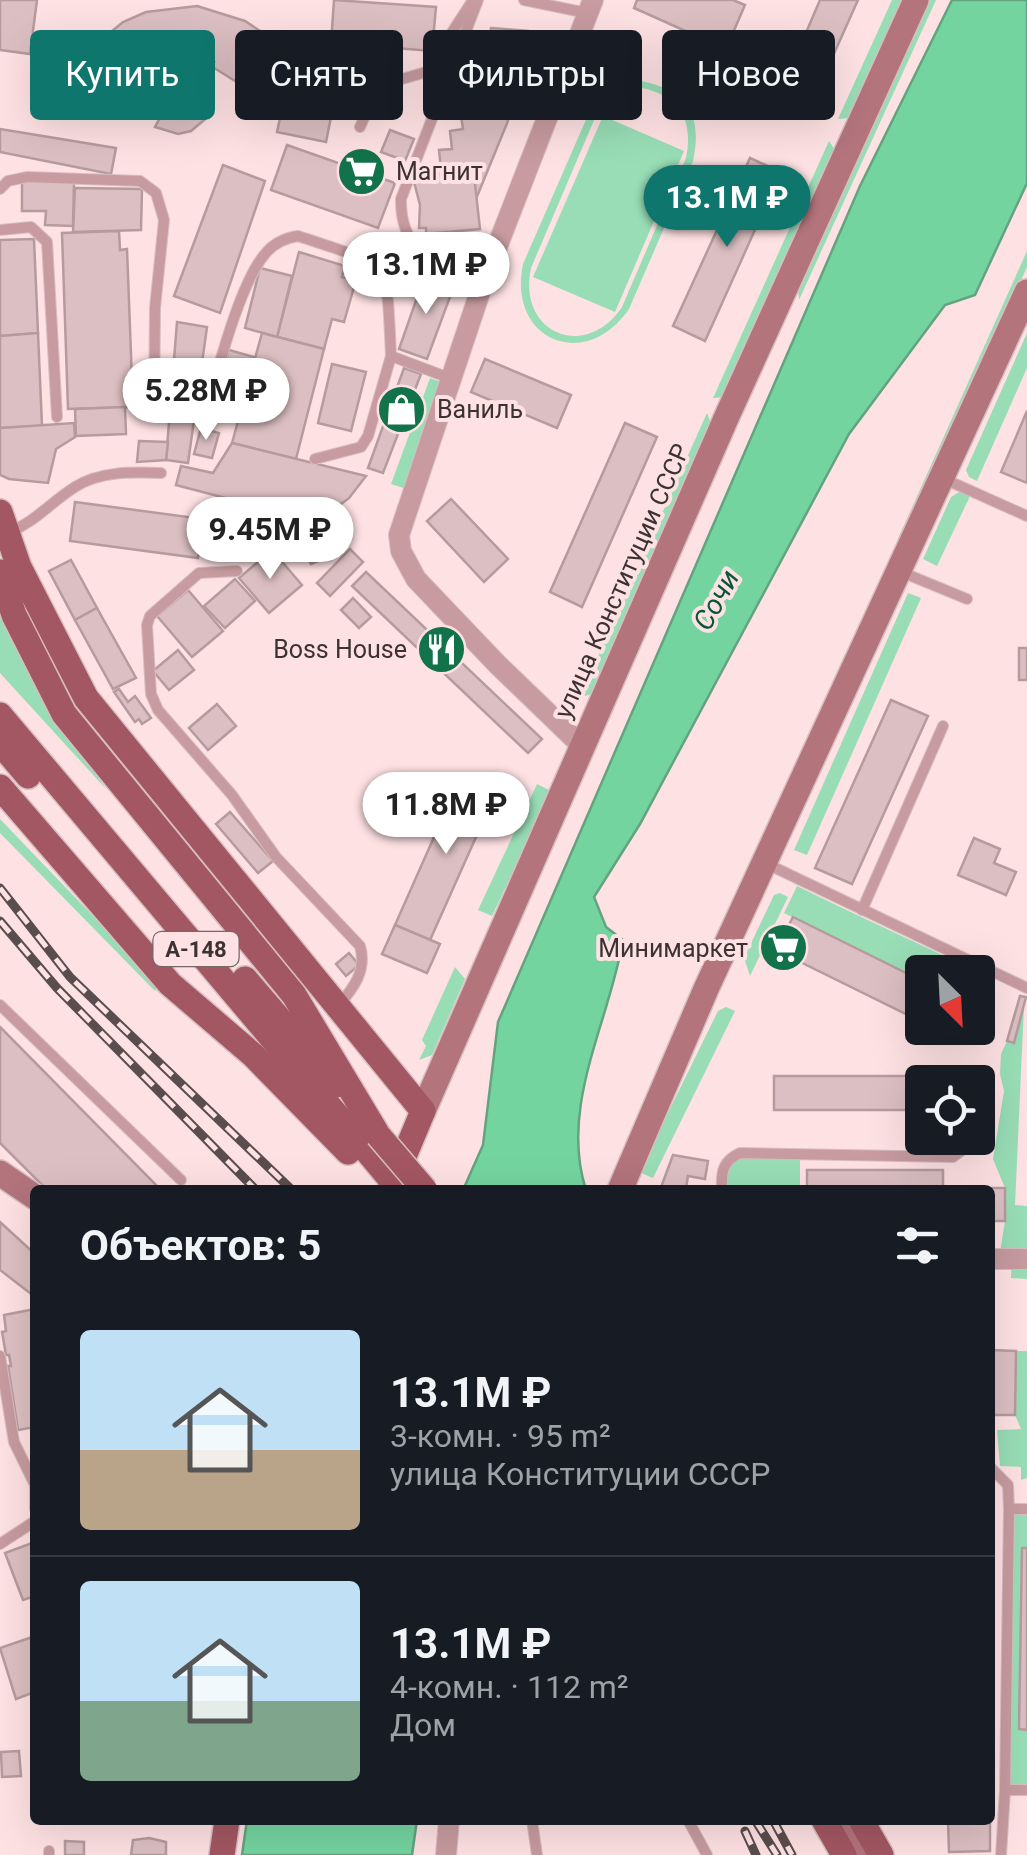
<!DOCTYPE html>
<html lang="ru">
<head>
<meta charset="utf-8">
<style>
	:root { --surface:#171b24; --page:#242831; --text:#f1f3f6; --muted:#9ea1a6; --line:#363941; --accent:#0f766e }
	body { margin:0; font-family:Roboto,sans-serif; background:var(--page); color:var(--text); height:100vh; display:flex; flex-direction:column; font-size:38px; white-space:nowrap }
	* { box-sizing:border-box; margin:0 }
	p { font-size:32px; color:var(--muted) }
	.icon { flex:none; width:55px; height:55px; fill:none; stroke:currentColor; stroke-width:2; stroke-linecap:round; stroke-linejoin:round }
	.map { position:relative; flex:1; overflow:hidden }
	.side { position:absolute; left:30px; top:1185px; width:965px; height:640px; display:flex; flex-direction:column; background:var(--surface); border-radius:10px; box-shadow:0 10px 40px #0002 }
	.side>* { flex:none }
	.guide { position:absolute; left:30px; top:30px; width:968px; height:90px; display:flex; gap:20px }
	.needle { width:65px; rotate:156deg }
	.controls { position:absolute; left:905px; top:955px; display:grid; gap:20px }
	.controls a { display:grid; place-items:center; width:90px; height:90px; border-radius:10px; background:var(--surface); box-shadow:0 10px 40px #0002; font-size:50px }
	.price { position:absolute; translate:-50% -85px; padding:0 22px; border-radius:35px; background:#fff; color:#222; font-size:32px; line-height:65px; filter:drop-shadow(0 2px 5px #0008) }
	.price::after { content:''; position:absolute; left:50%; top:60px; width:30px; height:22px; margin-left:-15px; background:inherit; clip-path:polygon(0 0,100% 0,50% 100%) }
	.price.selected { background:var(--accent); color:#fff }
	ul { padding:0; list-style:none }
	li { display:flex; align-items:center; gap:30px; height:250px; padding:0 50px }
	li+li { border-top:2px solid var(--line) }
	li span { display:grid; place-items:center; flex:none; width:280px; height:200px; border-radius:10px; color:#555 }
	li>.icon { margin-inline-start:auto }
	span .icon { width:120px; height:120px; fill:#fffc; stroke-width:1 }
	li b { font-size:42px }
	h2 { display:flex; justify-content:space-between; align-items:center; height:120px; padding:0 50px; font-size:42px }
	.tag { padding:0 35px; border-radius:10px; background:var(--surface); box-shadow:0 10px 40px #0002; font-size:35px; line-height:90px }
	.tag.selected { background:var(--accent); color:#fff }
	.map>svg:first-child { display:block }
	.green { fill:#98ddb6; fill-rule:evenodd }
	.water { fill:#74d4a0; stroke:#64a37f; stroke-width:2.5 }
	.building { fill:#dcbfc2; stroke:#b69b9d; stroke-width:2.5 }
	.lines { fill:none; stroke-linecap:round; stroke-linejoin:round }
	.lane-casing { stroke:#d7bec0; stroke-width:12 }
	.street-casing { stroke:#d7bec0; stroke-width:22 }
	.secondary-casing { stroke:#d7bec0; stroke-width:28 }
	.primary-casing { stroke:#d7bec0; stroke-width:28 }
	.lane { stroke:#c79b9f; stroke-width:10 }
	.street { stroke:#c79b9f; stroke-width:20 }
	.secondary { stroke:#b3747c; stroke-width:25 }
	.primary { stroke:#a35762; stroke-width:25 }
	.rail-casing { stroke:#5a4d4e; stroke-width:9 }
	.rail { stroke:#fee1e3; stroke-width:5; stroke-dasharray:15; stroke-linecap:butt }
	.primary-bridge-casing { stroke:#d7bec0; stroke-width:28; stroke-linecap:butt }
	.primary-bridge { stroke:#a35762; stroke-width:25 }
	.labels { text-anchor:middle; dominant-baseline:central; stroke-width:8; stroke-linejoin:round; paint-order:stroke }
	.shield { fill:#fee1e3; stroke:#776668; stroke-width:2.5 }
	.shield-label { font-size:22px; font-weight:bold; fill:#3d3233 }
	.poi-label { font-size:25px; fill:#3d3233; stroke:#fee1e3; text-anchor:start }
	.street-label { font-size:25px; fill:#3d3233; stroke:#fee1e3 }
	.water-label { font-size:28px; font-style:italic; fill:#0a5736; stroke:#fee1e3 }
</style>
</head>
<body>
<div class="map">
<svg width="1027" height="1855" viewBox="0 0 1027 1855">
	<rect width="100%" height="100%" fill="#fee1e3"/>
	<g class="green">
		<polygon points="892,0 910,0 849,118 838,119"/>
		<polygon points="930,0 936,0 799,300 798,289"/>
		<path d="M641,81c46,9 62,34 52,80l-64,148c-44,64 -122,31 -106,-45l65,-149c15,-21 28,-29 53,-34zM642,88c37,8 52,32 44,70l-64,149c-37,55 -105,26 -91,-39l64,-150c13,-19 24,-26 47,-30z"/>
		<polygon points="603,116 684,151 615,312 533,277"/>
		<polygon points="829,141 835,150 725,397 713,398"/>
		<polygon points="1027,251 1027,267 903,543 897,541"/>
		<polygon points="1027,333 1027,368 977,481 969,477 966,470"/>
		<polygon points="430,378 445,383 406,489 391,484"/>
		<polygon points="707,413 712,426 594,693 585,696 581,694"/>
		<polygon points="961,491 970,496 937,566 923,559 951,497"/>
		<polygon points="908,593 921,598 807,855 794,850"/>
		<polygon points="0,610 46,702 106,789 0,673"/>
		<polygon points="537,784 551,791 492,916 478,910"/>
		<polygon points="0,819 159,985 155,991 0,833"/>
		<path d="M797,886c60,30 122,57 182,87l-1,4v-5h-56v9l-138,-68z"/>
		<polygon points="780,893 788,897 750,976 744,958 774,895"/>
		<polygon points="455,967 465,979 432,1055 419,1060 426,1046 422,1040"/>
		<polygon points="1024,1006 1015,1205 1027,1206 1027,1279 1011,1278 1012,1259 999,1259 1005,1221 1005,1188 993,1159 1004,1091 1000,1074 1001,1054 1007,1041 1014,1042"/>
		<polygon points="726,1007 735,1011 653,1178 639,1172 718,1011"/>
		<polygon points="800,1153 800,1190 722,1190 728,1158"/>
		<polygon points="1016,1351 1027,1351 1027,1478 1021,1480 1021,1467 1000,1466 997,1430 1021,1429 1015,1415"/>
		<polygon points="1009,1509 1027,1509 1027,1790 1005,1790"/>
	</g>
	<g class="water">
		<path d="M952,0h75v183l-52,112 -30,10 -96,129 -209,390 -46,73 12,30 17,13c-14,83 -64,166 -37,250h-123l20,-45 15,-123 362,-836z"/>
		<polygon points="247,1820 417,1820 412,1855 242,1855"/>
	</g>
	<g class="building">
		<polygon points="0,0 37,0 30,54 0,50"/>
		<polygon points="334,0 436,7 432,51 331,43"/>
		<polygon points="637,0 733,0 745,5 726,49 634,8"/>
		<polygon points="820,0 858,0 824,76 793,63"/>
		<polygon points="197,6 245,21 266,35 284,52 277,57 282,62 268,73 264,68 244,84 237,77 235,81 211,66 214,62 189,55 190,61 150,69 149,64 133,73 127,80 131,83 116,106 112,103 108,111 85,105 83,112 67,107 69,101 61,99 84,54 123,22 146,12"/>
		<polygon points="491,28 528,31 534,92 478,97 478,90 473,91 473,64 468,39 490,36"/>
		<polygon points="291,67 339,77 326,142 277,132"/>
		<polygon points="502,95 508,121 476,199 473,166 441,169 439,150 452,149 450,131 463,129 460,109 480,106 478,97"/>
		<polygon points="182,102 195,104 210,115 191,131 178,134 155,127 164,110"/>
		<polygon points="0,129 116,148 111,174 0,152"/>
		<polygon points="390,130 414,139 405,161 381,152"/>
		<polygon points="287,145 395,183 378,228 271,190"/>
		<polygon points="750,158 781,172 705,341 673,326"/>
		<polygon points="223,165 265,181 220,313 174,296"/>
		<polygon points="473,166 480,229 426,234 426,228 419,228 420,205 414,182 439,177 441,169"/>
		<polygon points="22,181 74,182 73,226 45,225 46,211 22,211"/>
		<polygon points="75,188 142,189 141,230 73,232"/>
		<polygon points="119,231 120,250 127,249 133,407 68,409 62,233"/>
		<polygon points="34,239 38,333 0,336 0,240"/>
		<polygon points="299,252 345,266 342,277 356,280 344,322 332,319 324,349 277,337"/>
		<polygon points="260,268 292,276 277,337 245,328"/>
		<polygon points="425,275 454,286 427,359 399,349"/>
		<polygon points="177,322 207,327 188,463 166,460"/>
		<polygon points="38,333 42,426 0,428 0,336"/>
		<polygon points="262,333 324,349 296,459 232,443"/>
		<polygon points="229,350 254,357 240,410 214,403"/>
		<polygon points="485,359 571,395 557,428 471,392"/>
		<polygon points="332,364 366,372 351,431 318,423"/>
		<polygon points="404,368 421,374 383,473 368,468"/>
		<polygon points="125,407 126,434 76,436 75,409"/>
		<polygon points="1027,411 1027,483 1001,472"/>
		<polygon points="74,423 75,437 56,449 48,483 9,479 0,475 0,428"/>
		<polygon points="625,423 657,437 582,607 550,592"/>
		<polygon points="201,428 219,433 212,458 194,454"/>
		<polygon points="139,441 168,442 166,460 137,462"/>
		<polygon points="232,443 366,476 349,498 317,522 176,485 181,466 213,473"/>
		<polygon points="451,499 508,559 484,582 427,521"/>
		<polygon points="75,502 203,519 198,558 70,541"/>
		<polygon points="206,512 271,522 269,544 232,539 231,547 202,543"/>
		<polygon points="325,524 338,552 311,564 298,536"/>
		<polygon points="350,549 363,562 330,596 317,583"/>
		<polygon points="272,550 302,585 269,613 239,578"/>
		<polygon points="71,560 97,608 75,620 49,571"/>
		<polygon points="366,572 542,739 528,753 352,586"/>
		<polygon points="235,579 255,601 225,628 204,606"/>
		<polygon points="188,590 223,631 192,657 157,616"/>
		<polygon points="353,598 371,617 359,628 341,610"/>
		<polygon points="97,608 136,678 113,689 75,620"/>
		<rect x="1019" y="648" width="8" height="32"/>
		<polygon points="178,650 194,670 169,690 153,671"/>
		<polygon points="119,689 128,702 135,696 151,718 142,724 139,719 135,722 114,692"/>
		<polygon points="891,700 928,716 852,884 815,868"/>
		<polygon points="217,704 236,726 208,750 189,728"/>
		<polygon points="462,774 497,790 430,940 395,925"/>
		<polygon points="230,812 273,861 258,873 216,824"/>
		<polygon points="974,838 1000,849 994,863 1016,872 1006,895 958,875"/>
		<polygon points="793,917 922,981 922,1022 776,950"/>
		<polygon points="395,925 440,944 427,973 382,954"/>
		<polygon points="349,953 359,965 346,976 336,964"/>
		<polygon points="1020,996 1026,997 1014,1043 1007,1041"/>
		<polygon points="0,1027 161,1190 47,1190 0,1143"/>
		<polygon points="774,1076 956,1076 956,1082 922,1082 922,1110 774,1110"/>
		<polygon points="673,1155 708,1161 705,1179 688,1176 686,1188 660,1190"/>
		<rect x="807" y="1170" width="136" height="20"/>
		<polygon points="970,1188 1005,1188 1005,1221 990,1221 990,1190"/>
		<polygon points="0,1222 35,1254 35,1297 0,1270"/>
		<polygon points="35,1309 35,1427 18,1430 8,1366 11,1366 9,1355 6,1355 2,1332 6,1331 4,1315"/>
		<polygon points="990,1350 1016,1351 1015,1415 990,1415"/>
		<polygon points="32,1543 35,1596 23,1600 5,1553"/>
		<polygon points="1022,1548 1027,1548 1027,1730 1019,1729"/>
		<polygon points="35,1636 35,1692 16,1699 0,1648"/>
		<polygon points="19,1751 21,1776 2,1777 1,1752"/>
		<polygon points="948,1820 990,1820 990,1851 949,1852"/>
		<polygon points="149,1838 166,1842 166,1855 131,1855 133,1840"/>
		<polygon points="65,1841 84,1842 84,1855 65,1855"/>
	</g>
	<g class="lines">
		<defs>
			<g id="lane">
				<path d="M478,0l-77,199c-1,57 39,65 82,84"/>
				<polyline points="524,0 587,13"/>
				<polyline points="360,127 378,86 433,70 447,40 473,0"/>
				<polyline points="0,189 8,181 27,177 140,181 156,193 164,220 155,308 154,414"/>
				<polyline points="0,230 31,227 47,242 57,417"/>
				<path d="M207,408c11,-39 33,-125 58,-154 8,-10 20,-16 33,-18 95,32 88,19 93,120l61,23"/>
				<polyline points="315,459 361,447 368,436 391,356"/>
				<polyline points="942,478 1027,516"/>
				<path d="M8,533c27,-11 43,-31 67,-46 25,-16 57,-15 86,-14"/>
				<path d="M237,571l-38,2 -49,43 -3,9 4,69 7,16 74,85 44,62 84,89c7,24 -6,42 -22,60"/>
				<polyline points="899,571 967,599"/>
				<polyline points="765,863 1027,988"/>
				<polyline points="862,910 943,726"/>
				<polyline points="0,1005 181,1180"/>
				<path d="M722,1190c-1,-19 1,-29 18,-37l213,4 16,-12 1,-7"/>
				<polyline points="0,1356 14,1442 35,1485"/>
				<polyline points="990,1467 1008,1485 1009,1509 1005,1790 1001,1855"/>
				<polyline points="35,1485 35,1509"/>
				<polyline points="1009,1509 1027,1509"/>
				<polyline points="0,1544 35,1521"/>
				<polyline points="1005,1790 1027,1790"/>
				<polyline points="532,1820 537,1855"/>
				<polyline points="688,1820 707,1855"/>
				<polyline points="49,1855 49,1851"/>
			</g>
			<g id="street">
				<polyline points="582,746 497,664 416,579 401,551 399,535 483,283 593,0"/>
				<polyline points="990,1259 1027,1259"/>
				<polyline points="446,1855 449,1820"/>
			</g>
			<g id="secondary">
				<polyline points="423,1111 727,416 916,0"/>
				<polyline points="0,1173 35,1197"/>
				<polyline points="620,1190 706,989 1027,292"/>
				<polyline points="843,1820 863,1855"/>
			</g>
			<g id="primary">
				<polyline points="0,512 19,567 86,698 423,1111 390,1190"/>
				<polyline points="0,572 14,615 64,714 294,995 378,1135"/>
				<polyline points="0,715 393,1182"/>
				<polyline points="0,743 28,776"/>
				<polyline points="0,787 170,984 253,1055 348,1152"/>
				<polyline points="245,979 336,1085"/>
				<polyline points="824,1820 844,1855"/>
				<polyline points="861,1820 881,1855"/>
				<polyline points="222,1855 227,1820"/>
			</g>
		</defs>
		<use href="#lane" class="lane-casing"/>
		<use href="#street" class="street-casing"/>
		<use href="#secondary" class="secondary-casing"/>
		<use href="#primary" class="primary-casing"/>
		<use href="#lane" class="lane"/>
		<use href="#street" class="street"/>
		<use href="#secondary" class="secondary"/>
		<use href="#primary" class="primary"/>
		<defs>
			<g id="rail">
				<polyline points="0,888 70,977 292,1190"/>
				<polyline points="0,921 57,988 256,1190"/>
				<polyline points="755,1820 777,1855"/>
				<polyline points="773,1820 792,1855"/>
				<polyline points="745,1831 756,1855"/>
			</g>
		</defs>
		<use href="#rail" class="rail-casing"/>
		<use href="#rail" class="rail"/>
		<defs>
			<polyline id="primary-bridge" points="378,1135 425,1190"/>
		</defs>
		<use href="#primary-bridge" class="primary-bridge-casing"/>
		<use href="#primary-bridge" class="primary-bridge"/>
	</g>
	<defs>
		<symbol id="supermarket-disc" viewBox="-11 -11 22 22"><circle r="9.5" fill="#12734a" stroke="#fee1e3"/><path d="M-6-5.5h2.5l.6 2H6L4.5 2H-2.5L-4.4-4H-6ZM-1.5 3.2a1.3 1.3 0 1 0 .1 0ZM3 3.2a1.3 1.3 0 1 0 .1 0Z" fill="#fff"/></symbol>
		<symbol id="shop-disc" viewBox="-11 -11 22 22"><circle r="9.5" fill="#12734a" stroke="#fee1e3"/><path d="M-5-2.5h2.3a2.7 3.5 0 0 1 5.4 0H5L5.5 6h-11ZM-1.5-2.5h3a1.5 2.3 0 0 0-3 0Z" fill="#fff"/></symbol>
		<symbol id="restaurant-disc" viewBox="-11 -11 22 22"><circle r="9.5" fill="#12734a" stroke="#fee1e3"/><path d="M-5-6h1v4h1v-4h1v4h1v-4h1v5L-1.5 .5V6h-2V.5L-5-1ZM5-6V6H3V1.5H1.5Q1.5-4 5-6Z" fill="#fff"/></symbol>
	</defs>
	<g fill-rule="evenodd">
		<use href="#supermarket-disc" x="334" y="144" width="55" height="55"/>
		<use href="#shop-disc" x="374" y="382" width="55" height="55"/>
		<use href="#restaurant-disc" x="414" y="622" width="55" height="55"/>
		<use href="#supermarket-disc" x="756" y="920" width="55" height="55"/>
	</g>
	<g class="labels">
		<rect class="shield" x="153.5" y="932" width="85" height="34" rx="8"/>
		<g class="shield-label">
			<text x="196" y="949">А-148</text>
		</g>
		<g class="poi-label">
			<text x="396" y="171">Магнит</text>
			<text x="437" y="409">Ваниль</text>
			<text x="407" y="649" text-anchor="end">Boss House</text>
			<text x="748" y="948" text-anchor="end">Минимаркет</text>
		</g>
		<g class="street-label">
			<text transform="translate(622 581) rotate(-66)">улица Конституции СССР</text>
		</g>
		<g class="water-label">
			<text transform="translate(716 600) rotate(-61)">Сочи</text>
		</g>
	</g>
</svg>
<div class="controls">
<a><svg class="needle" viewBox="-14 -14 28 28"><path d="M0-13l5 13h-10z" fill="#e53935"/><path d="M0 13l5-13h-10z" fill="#9ea1a6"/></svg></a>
<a><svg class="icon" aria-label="locate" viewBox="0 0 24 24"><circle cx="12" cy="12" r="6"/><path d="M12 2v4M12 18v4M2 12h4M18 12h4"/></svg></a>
</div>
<b class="price selected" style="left:727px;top:250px">13.1M ₽</b>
<b class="price" style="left:426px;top:317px">13.1M ₽</b>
<b class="price" style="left:206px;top:443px">5.28M ₽</b>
<b class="price" style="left:270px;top:582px">9.45M ₽</b>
<b class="price" style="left:446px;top:857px">11.8M ₽</b>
<div class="guide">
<a class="tag selected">Купить</a>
<a class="tag">Снять</a>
<a class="tag">Фильтры</a>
<a class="tag">Новое</a>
</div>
<section class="side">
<h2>Объектов: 5<svg class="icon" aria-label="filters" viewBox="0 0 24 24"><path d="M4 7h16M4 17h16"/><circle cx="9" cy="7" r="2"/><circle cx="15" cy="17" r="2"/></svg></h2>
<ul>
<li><span style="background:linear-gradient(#bfe0f5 60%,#b9a48a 0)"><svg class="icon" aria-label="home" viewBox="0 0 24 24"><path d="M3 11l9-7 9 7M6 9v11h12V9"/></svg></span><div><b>13.1M ₽</b><p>3-комн. · 95 m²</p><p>улица Конституции СССР</p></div></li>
<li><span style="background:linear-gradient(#bfe0f5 60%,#7fa58c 0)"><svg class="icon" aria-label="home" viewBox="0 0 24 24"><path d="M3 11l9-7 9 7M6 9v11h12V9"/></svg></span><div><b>13.1M ₽</b><p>4-комн. · 112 m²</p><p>Дом</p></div></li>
</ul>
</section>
</div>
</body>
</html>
